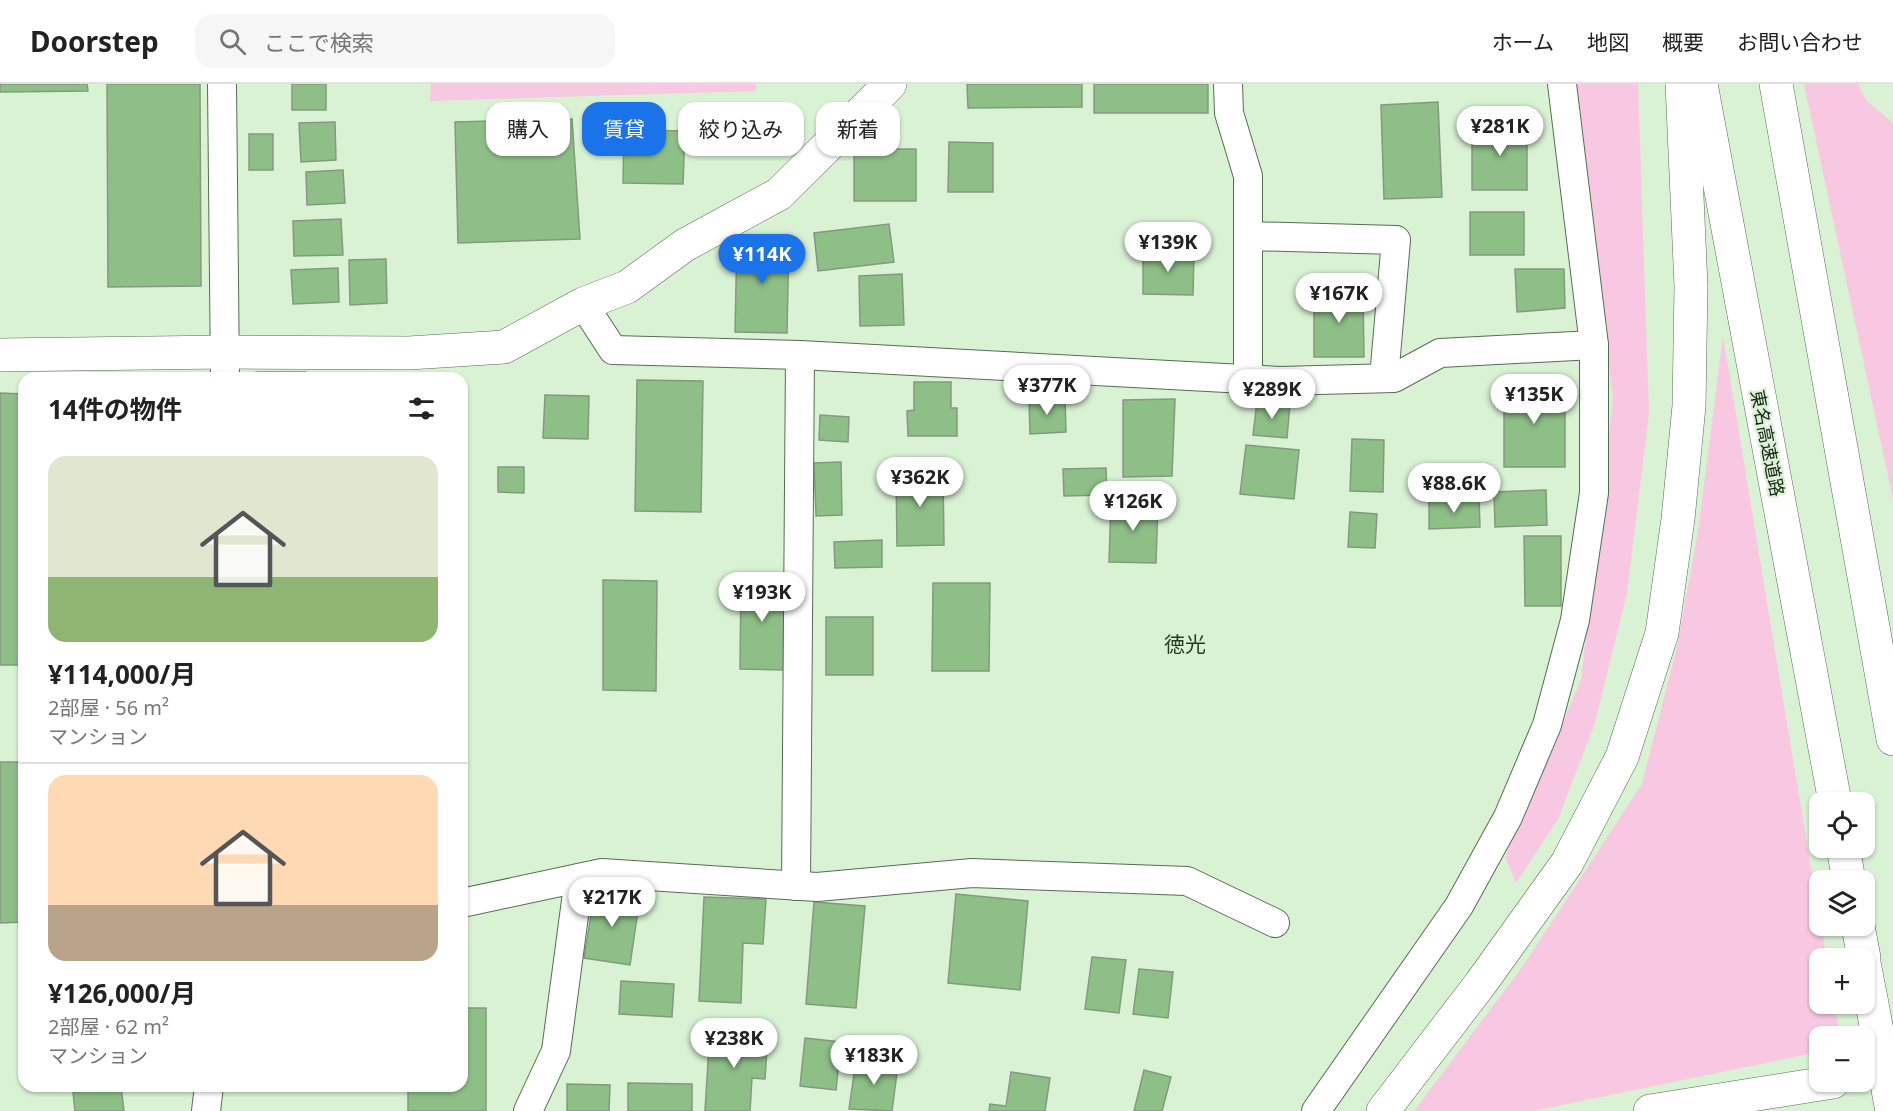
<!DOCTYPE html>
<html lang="ja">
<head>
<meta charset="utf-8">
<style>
	:root { --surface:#fff; --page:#f6f6f6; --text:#222; --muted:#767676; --line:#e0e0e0; --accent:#1a73e8 }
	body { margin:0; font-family:"Noto Sans","Noto Sans JP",sans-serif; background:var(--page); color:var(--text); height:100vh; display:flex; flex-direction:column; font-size:22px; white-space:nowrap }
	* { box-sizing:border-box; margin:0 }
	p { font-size:20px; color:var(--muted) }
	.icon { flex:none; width:33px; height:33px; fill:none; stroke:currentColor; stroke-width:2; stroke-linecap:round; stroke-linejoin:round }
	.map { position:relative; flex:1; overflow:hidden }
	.side { position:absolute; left:18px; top:288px; width:450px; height:720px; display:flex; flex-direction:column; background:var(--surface); border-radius:18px; box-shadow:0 2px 4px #0004 }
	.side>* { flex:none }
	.banner { position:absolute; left:486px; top:18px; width:570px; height:54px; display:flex; gap:12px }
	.buttons { position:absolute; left:1809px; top:708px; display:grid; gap:12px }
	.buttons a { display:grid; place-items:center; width:66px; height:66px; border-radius:12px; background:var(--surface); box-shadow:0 2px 4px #0004; font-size:30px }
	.price { position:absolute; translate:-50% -51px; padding:0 14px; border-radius:21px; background:#fff; color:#222; font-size:20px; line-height:39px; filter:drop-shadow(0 2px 3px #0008) }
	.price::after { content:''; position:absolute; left:50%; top:36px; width:18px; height:14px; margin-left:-9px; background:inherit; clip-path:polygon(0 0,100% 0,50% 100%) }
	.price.selected { background:var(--accent); color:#fff }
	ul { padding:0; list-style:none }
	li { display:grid; align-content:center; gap:12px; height:318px; padding:0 30px }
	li+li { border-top:2px solid var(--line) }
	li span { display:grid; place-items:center; height:186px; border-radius:18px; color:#555 }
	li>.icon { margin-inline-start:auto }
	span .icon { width:108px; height:108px; fill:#fffc; stroke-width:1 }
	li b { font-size:26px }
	h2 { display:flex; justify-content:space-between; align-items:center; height:72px; padding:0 30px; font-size:26px }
	.pill { padding:0 21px; border-radius:18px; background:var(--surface); box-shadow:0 2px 4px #0004; font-size:21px; line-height:54px }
	.pill.selected { background:var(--accent); color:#fff }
	header { display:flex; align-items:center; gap:36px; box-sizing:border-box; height:84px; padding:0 30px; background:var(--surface); border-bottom:2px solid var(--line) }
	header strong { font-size:28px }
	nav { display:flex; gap:33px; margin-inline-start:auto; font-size:21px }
	.search { width:420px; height:54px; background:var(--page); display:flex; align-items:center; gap:15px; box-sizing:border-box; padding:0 21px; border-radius:18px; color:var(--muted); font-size:22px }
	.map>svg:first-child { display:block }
	.green { fill:#f8c8e2 }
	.building { fill:#8ebf87; stroke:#829a7e; stroke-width:1.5 }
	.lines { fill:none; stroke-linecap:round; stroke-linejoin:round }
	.street-casing { stroke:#576d53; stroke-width:30 }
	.secondary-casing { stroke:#576d53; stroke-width:34 }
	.highway-casing { stroke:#576d53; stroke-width:34 }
	.street { stroke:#fff; stroke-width:28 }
	.secondary { stroke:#fff; stroke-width:33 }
	.highway { stroke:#fff; stroke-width:33 }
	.highway-bridge-casing { stroke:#576d53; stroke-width:34; stroke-linecap:butt }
	.highway-bridge { stroke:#fff; stroke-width:33 }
	.labels { text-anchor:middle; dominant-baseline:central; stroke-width:4.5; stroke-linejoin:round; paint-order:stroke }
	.street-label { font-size:18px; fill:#182117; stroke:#d9f2d4 }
	.quarter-label { font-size:21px; fill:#283c24; stroke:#d9f2d4 }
</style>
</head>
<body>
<header>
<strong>Doorstep</strong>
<div class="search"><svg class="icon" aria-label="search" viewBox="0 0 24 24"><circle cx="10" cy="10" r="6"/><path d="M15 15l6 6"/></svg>ここで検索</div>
<nav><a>ホーム</a><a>地図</a><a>概要</a><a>お問い合わせ</a></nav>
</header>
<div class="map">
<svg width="1893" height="1027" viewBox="0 0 1893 1027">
	<rect width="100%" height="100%" fill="#d9f2d4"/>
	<g class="green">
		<polygon points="431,0 756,0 756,7 430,17"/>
		<polygon points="1575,0 1638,0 1649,330 1627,509 1594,642 1558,735 1516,799 1505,773 1581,596 1613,315"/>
		<polygon points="1804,0 1858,0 1866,16 1893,39 1893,415"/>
		<polygon points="1723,252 1819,832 1820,842 1821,842 1827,874 1820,874 1820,920 1834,920 1840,952 1820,952 1819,968 1533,1027 1414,1027 1523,882 1642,700 1677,563 1698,447"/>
	</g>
	<g class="building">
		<polygon points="0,0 87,0 88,7 0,8"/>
		<polygon points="107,0 200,0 201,202 108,203"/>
		<rect x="292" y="0" width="34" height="26"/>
		<polygon points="967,0 1082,0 1082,23 968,24"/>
		<rect x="1094" y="0" width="114" height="29"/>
		<polygon points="1438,18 1442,113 1384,115 1381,21"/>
		<polygon points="572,35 580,155 458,159 455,38"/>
		<polygon points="335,38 336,76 301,78 299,39"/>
		<rect x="1472" y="40" width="55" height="66"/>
		<polygon points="624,46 685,47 683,100 623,99"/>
		<rect x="249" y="50" width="24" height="36"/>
		<polygon points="949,58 993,59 993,108 948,108"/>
		<rect x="854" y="65" width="62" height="52"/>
		<polygon points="343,86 345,119 307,121 306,88"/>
		<rect x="1470" y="128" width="54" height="43"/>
		<polygon points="341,135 343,171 294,172 293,137"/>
		<polygon points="889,140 894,178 818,187 814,149"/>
		<polygon points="737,153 789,154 787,249 735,248"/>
		<polygon points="1143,167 1194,168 1193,211 1143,210"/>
		<polygon points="386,175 387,219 350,221 349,176"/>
		<polygon points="338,184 339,218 293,220 291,186"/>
		<polygon points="1515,185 1564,185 1565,224 1517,228"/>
		<polygon points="902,190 904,241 860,242 859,192"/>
		<polygon points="1314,207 1363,207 1364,273 1314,273"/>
		<rect x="256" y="288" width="50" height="6"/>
		<polygon points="637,296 703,297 701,428 635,427"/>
		<polygon points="914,298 951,298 951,324 957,324 957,352 908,352 907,327 914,326"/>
		<rect x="1504" y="299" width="61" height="84"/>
		<polygon points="0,309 24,310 24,581 0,581"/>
		<polygon points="545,311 589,312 588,355 543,354"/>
		<polygon points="1065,315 1066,348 1030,350 1029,316"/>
		<polygon points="1175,315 1172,392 1123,393 1123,316"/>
		<polygon points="1257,317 1290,320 1287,354 1253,351"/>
		<polygon points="820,331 849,333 848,358 819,356"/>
		<polygon points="1352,355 1384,356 1383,408 1350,407"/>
		<polygon points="1246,361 1299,366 1294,415 1240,410"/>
		<polygon points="841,378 842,431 816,432 814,379"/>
		<polygon points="498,383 524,383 524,409 498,408"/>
		<polygon points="1106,384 1107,411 1064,412 1063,385"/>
		<polygon points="943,387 944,461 897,462 896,388"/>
		<polygon points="1546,406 1547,441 1495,443 1494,408"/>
		<polygon points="1479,415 1480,443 1429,445 1429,417"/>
		<polygon points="1111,417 1158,419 1156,479 1109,478"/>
		<polygon points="1350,428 1377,430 1375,464 1348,463"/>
		<polygon points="1524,452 1561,452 1561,522 1525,522"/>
		<polygon points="882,456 882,483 835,484 834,458"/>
		<polygon points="741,493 784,493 783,586 740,585"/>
		<polygon points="603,496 657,497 656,607 603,606"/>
		<polygon points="933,499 990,499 989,587 932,587"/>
		<rect x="826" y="533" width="47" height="58"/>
		<polygon points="0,678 24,678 24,838 0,839"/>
		<polygon points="595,806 640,813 630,881 584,874"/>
		<polygon points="956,810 1028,817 1020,906 948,899"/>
		<polygon points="704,813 766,815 763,860 743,859 741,919 699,917"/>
		<polygon points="814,818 865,822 856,924 806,920"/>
		<polygon points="1092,873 1126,876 1119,929 1085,925"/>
		<polygon points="1139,885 1173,888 1168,934 1133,930"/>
		<polygon points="621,897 674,900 672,933 619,930"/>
		<polygon points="462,924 486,924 486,1027 408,1027 408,1002 462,1002"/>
		<polygon points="710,946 768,950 765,995 752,994 750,1027 705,1027"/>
		<polygon points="805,954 841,958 836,1006 800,1002"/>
		<polygon points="856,976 898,981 892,1027 849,1025"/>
		<polygon points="1144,986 1171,993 1162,1027 1134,1027"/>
		<polygon points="1011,988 1050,994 1045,1027 989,1027 990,1020 1006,1022"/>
		<polygon points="628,999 692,1000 692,1027 628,1027"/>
		<polygon points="567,1000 610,1001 609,1027 567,1027"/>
		<polygon points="121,1002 124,1027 75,1027 73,1008"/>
	</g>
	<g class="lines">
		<defs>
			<g id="street">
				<polyline points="222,0 225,294"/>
				<polyline points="1228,0 1229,29 1248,92 1248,295"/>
				<polyline points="1248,152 1396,156 1384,294"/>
				<polyline points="583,220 613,266 800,271 1281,297 1394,294 1440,269 1594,261"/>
				<polyline points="796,802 800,271"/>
				<polyline points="462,819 602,789 817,803 972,789 1187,797 1275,839"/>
				<polyline points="206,1027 209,1002"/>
				<polyline points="528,1027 556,967 579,794"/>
				<polyline points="1316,1027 1459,822 1508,733 1547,641 1575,536 1594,409 1594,261 1562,0"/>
			</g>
			<polyline id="secondary" points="0,271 225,268 409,269 504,263 583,220 627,203 685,161 779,110 890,0"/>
			<g id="highway">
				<polyline points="1701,0 1835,718"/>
				<polyline points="1776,0 1893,655"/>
				<polyline points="1843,764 1849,796"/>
				<polyline points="1858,842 1864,874"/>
				<polyline points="1864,879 1872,920"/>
				<polyline points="1383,1027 1481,899 1567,779 1622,673 1662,549 1678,435 1689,322 1691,202 1682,0"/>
				<polyline points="1650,1027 1833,998"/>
			</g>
		</defs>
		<use href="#street" class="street-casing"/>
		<use href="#secondary" class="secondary-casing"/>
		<use href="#highway" class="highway-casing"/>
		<use href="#street" class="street"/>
		<use href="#secondary" class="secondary"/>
		<use href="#highway" class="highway"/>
		<defs>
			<polyline id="highway-bridge" points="1872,920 1892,1027"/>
		</defs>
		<use href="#highway-bridge" class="highway-bridge-casing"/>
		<use href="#highway-bridge" class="highway-bridge"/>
	</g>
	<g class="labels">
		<g class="street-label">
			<text transform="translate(1768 359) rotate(79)">東名高速道路</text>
		</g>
		<g class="quarter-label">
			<text x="1185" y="560">徳光</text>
		</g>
	</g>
</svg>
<div class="buttons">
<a><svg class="icon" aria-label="locate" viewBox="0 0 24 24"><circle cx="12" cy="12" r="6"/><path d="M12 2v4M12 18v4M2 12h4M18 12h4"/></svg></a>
<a><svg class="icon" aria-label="layers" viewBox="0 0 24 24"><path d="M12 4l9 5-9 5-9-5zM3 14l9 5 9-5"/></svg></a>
<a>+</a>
<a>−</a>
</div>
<b class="price" style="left:1500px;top:73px">¥281K</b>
<b class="price" style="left:1168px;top:189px">¥139K</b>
<b class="price selected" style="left:762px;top:201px">¥114K</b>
<b class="price" style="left:1339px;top:240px">¥167K</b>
<b class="price" style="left:1047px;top:332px">¥377K</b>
<b class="price" style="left:1272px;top:336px">¥289K</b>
<b class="price" style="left:1534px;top:341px">¥135K</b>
<b class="price" style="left:920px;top:424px">¥362K</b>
<b class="price" style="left:1454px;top:430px">¥88.6K</b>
<b class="price" style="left:1133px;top:448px">¥126K</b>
<b class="price" style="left:762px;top:539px">¥193K</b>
<b class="price" style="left:612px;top:844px">¥217K</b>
<b class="price" style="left:734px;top:985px">¥238K</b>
<b class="price" style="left:874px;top:1002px">¥183K</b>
<div class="banner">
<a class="pill">購入</a>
<a class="pill selected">賃貸</a>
<a class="pill">絞り込み</a>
<a class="pill">新着</a>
</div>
<section class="side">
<h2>14件の物件<svg class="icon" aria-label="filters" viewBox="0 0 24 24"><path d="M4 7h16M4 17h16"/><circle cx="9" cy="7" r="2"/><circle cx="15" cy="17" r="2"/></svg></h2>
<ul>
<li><span style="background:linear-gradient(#dfe7d0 65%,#8fb573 0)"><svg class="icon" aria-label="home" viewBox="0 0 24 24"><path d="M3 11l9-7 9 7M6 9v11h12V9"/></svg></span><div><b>¥114,000/月</b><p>2部屋 · 56 m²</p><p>マンション</p></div></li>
<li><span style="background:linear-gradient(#ffd9b3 70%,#b9a48a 0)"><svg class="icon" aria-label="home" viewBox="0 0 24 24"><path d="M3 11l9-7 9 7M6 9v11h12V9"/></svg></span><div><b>¥126,000/月</b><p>2部屋 · 62 m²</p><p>マンション</p></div></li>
</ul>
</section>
</div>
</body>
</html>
